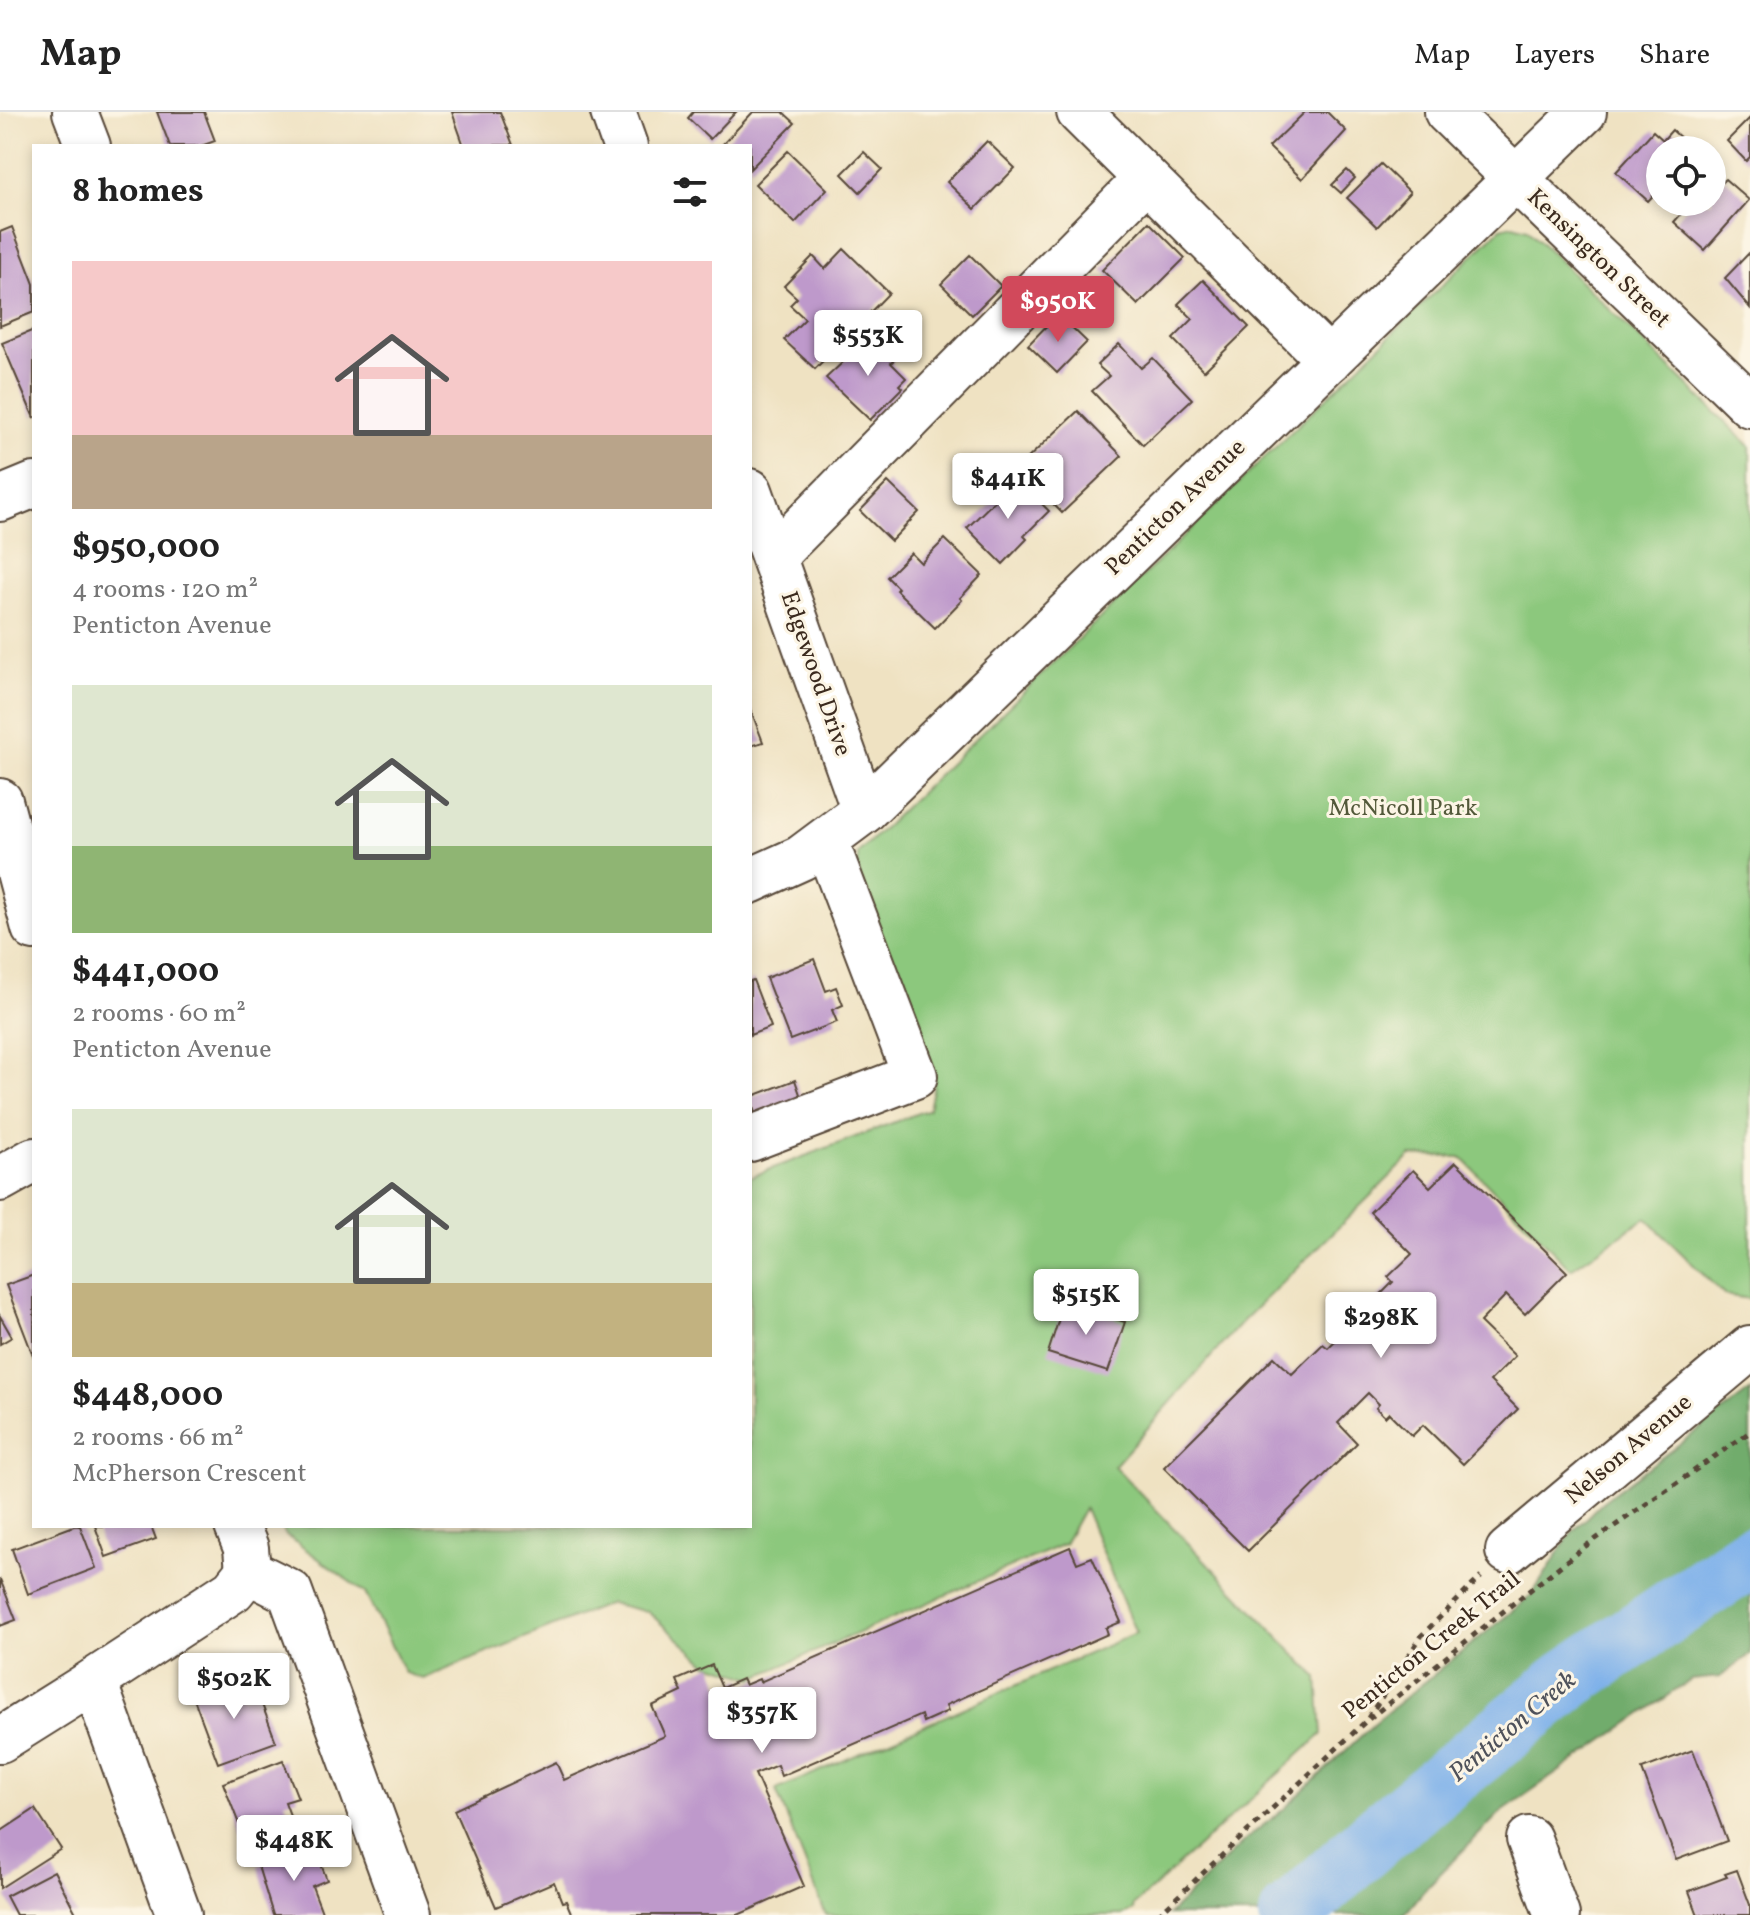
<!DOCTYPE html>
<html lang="en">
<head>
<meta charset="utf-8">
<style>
	:root { --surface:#fff; --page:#f2f2f2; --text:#222; --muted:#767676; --line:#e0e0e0; --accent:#d1495b }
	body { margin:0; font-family:Vollkorn,serif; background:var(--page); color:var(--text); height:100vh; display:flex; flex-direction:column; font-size:30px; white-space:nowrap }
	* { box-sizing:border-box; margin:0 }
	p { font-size:26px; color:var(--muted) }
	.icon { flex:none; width:44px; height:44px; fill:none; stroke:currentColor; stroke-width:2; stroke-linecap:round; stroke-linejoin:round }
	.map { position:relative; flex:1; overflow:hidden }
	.side { position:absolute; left:32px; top:32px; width:720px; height:1384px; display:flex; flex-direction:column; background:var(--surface); border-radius:0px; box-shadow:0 4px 12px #0003 }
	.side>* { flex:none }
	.tools { position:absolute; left:1646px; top:24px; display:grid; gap:16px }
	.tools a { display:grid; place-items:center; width:80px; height:80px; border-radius:50%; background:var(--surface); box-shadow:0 4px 12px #0003; font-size:40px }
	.price { position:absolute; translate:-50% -68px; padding:0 18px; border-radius:8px; background:#fff; color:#222; font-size:26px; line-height:52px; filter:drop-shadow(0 2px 4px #0008) }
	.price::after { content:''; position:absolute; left:50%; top:48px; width:24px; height:18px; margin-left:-12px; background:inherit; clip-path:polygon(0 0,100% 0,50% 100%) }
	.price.current { background:var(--accent); color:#fff }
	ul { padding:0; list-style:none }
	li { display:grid; align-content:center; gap:16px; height:424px; padding:0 40px }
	li span { display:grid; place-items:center; height:248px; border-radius:0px; color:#555 }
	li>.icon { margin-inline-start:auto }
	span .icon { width:144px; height:144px; fill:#fffc; stroke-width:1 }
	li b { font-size:34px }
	h2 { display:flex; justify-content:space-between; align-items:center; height:96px; padding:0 40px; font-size:34px }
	header { display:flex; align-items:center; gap:48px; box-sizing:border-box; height:112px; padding:0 40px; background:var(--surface); border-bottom:2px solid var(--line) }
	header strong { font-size:38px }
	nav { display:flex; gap:44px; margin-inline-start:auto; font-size:28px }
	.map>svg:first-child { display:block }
	.green { fill:#8cc87d; stroke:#64794e; stroke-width:2 }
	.forest { fill:#71ac6c; stroke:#566b45; stroke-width:2 }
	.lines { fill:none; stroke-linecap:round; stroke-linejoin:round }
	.river { stroke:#7db0ea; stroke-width:62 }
	.building { fill:#be99cb }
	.minor-casing { stroke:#564637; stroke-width:48 }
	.path { stroke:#564637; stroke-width:5; stroke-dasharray:6 6; stroke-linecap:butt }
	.minor { stroke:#fff; stroke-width:44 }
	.labels { text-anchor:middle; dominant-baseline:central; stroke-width:6; stroke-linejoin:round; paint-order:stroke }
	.street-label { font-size:24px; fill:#3b2a1e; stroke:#fcf5e5 }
	.park-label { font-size:24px; fill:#53593a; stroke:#fcf5e5 }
	.water-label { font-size:26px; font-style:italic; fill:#4f525b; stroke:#fcf5e5 }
</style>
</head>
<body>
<header>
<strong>Map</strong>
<nav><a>Map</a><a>Layers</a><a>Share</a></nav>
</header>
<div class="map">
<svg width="1750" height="1803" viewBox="0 0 1750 1803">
	<rect width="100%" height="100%" fill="#fcf5e5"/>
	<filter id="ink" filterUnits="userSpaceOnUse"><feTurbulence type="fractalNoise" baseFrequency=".0125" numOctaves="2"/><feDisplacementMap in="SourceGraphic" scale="16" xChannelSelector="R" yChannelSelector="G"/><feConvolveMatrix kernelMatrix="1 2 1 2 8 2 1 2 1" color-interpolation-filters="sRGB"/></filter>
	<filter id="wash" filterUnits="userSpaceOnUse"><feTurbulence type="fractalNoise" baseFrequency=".006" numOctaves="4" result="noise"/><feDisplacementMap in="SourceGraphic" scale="32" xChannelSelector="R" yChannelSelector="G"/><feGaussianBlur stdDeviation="1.8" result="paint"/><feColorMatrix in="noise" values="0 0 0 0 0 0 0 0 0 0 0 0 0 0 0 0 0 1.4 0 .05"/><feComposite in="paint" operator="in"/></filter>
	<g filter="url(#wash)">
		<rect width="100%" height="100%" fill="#efe2c2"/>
		<polygon class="green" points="1513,113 1527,117 1750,334 1750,1187 1724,1183 1646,1106 1571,1157 1461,1045 1411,1044 1241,1211 1114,1354 1318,1566 1322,1622 1133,1794 1134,1798 1122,1803 826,1803 776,1678 1136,1521 1084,1396 1064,1432 754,1566 706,1551 648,1500 610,1491 423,1567 405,1561 365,1481 285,1422 282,1414 750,1414 750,1065 929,997 934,973 858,773 858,741 1501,116"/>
		<polygon class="forest" points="1750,1279 1750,1542 1720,1565 1691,1568 1502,1699 1426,1776 1404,1803 1168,1803 1251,1723 1284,1697 1380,1606 1531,1484 1572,1420 1602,1390"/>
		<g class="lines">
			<polyline class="river" points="1290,1803 1382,1720 1568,1568 1750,1445"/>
		</g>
		<g id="blocks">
			<g class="building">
				<polygon points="157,0 204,0 215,29 201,34 170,34"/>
				<polygon points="452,0 500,0 513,33 464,34"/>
				<polygon points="693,0 736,0 710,27 688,6"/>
				<polygon points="753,0 783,0 795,11 750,57 750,34 721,34"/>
				<polygon points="1305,0 1327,0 1346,19 1302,67 1269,35"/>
				<polygon points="1750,6 1750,45 1746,49 1727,29"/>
				<polygon points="1672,18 1694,38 1660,38 1660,76 1648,89 1616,60 1653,19 1663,28"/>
				<polygon points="987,29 1015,56 975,97 947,70"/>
				<polygon points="788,39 827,77 795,111 755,72"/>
				<polygon points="864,40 882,57 860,80 842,62"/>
				<polygon points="1381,52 1410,80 1377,115 1347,86"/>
				<polygon points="1347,58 1355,66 1341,81 1332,73"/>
				<polygon points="1725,67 1749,88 1705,138 1674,110 1690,92 1688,90 1712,90 1712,76 1714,78"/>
				<polygon points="1149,110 1185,146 1138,193 1102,158"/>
				<polygon points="12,115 34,172 34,200 0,214 0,120"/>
				<polygon points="844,137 889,181 815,257 784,228 805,207 790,193 797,186 784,174 813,144 825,157"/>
				<polygon points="1750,140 1750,196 1725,166"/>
				<polygon points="970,143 1001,174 972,203 941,172"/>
				<polygon points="1203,168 1249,215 1204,259 1173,227 1193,207 1178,192"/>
				<polygon points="1058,202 1087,230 1057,261 1028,233"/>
				<polygon points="34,218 34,306 2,231"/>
				<polygon points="872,223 896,246 891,251 906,266 899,273 902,276 870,308 826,266"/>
				<polygon points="1119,232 1141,256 1153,246 1192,287 1143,333 1092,279 1109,264 1097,253"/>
				<polygon points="1078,299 1122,344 1062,401 1029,367 1037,360 1026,348"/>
				<polygon points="1017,367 1049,399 1024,424 1027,427 1003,452 967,416"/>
				<polygon points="888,370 919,400 891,429 860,399"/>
				<polygon points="945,427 982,463 960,486 962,488 935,516 896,478 898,476 887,465 911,441 921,451"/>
				<polygon points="750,596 763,630 750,634"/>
				<polygon points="814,847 826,879 836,875 843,893 832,898 837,910 790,928 766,866"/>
				<polygon points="753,868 771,915 750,923 750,869"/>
				<polygon points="795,968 803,991 757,1008 750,985"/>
				<polygon points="1456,1050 1567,1160 1525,1202 1506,1183 1480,1210 1515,1244 1490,1269 1518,1297 1463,1352 1423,1313 1412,1324 1389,1301 1385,1305 1376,1296 1379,1292 1368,1281 1338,1311 1357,1331 1248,1439 1164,1355 1274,1245 1292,1262 1323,1232 1328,1236 1393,1170 1388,1165 1412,1142 1370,1100 1413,1058 1430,1075"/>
				<polygon points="34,1163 34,1246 6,1173"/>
				<polygon points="1064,1191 1125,1210 1108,1260 1048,1241"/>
				<polygon points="0,1204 12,1225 0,1232"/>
				<polygon points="74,1414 80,1414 96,1456 28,1482 12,1437"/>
				<polygon points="95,1414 151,1414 156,1427 106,1445"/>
				<polygon points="1070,1435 1077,1451 1092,1445 1121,1510 1106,1516 1108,1522 946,1593 948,1599 923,1610 921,1603 781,1664 777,1653 755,1662 804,1774 738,1803 572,1803 566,1789 562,1790 554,1770 496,1795 454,1698 556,1650 564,1668 665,1624 652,1594 682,1580 677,1568 712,1553 722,1576 742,1567 745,1573 759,1567 760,1570"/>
				<polygon points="0,1467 16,1508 0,1514"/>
				<polygon points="237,1568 243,1585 257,1579 276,1630 218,1651 193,1584"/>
				<polygon points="1693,1638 1727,1729 1676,1748 1642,1657"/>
				<polygon points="283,1648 298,1686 285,1690 295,1717 248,1735 223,1671"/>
				<polygon points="35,1697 61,1737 0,1776 0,1720"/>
				<polygon points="314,1734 327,1768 312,1774 323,1803 273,1803 258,1754"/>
				<polygon points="1737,1758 1750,1793 1750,1803 1698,1803 1689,1779 1727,1765 1725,1762"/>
				<polygon points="54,1759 77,1803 16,1803 6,1784"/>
			</g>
		</g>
	</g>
	<g filter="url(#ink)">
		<use href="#blocks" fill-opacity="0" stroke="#564637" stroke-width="2"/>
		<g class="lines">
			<defs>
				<g id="minor">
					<polyline points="75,0 88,34"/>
					<polyline points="613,0 625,34"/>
					<polyline points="1079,0 1329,248"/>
					<polyline points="1447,0 1750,293"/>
					<polyline points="750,379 864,699"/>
					<polyline points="0,387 34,373"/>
					<polyline points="774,444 1146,67"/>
					<polyline points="0,689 34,816"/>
					<polyline points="750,769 801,746 864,699 1584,0"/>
					<polyline points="750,1027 915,964 826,730"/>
					<polyline points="0,1067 34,1048"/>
					<polyline points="237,1414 246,1436 248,1459"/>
					<polyline points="1508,1439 1750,1236"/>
					<polyline points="248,1459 290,1480 408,1803"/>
					<polyline points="94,1569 233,1478 248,1459"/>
					<polyline points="0,1628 94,1569 179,1803"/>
					<polyline points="1529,1727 1557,1803"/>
				</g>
			</defs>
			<use href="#minor" class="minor-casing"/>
			<g class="path">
				<polyline points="1368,1606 1422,1523 1481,1465"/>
				<polyline points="1158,1803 1365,1610 1580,1438 1750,1320"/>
			</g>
			<use href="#minor" class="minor"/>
		</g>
	</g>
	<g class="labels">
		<g class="street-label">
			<text transform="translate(1598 147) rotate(44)">Kensington Street</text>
			<text transform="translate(1176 396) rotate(-44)">Penticton Avenue</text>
			<text transform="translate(815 562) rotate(71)">Edgewood Drive</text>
			<text transform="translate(1629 1338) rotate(-40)">Nelson Avenue</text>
			<text transform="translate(1432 1534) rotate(-39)">Penticton Creek Trail</text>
		</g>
		<g class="park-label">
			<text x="1403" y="697">McNicoll Park</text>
		</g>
		<g class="water-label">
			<text transform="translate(1513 1615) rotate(-40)">Penticton Creek</text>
		</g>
	</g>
</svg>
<div class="tools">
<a><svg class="icon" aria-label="locate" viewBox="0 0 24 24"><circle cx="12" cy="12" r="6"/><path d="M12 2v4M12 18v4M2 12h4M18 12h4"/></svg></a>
</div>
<b class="price current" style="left:1058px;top:232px">$950K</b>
<b class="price" style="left:868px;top:266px">$553K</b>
<b class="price" style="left:1008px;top:409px">$441K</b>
<b class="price" style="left:1086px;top:1225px">$515K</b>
<b class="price" style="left:1381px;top:1248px">$298K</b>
<b class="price" style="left:234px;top:1609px">$502K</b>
<b class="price" style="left:762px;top:1643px">$357K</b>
<b class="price" style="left:294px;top:1771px">$448K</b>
<section class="side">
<h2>8 homes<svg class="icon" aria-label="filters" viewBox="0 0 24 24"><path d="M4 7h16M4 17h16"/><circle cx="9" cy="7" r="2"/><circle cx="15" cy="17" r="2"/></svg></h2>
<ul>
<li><span style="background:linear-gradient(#f6c9c9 70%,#b9a48a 0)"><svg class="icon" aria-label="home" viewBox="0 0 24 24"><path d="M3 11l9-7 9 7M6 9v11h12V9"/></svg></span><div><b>$950,000</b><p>4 rooms · 120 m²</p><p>Penticton Avenue</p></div></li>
<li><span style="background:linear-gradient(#dfe7d0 65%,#8fb573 0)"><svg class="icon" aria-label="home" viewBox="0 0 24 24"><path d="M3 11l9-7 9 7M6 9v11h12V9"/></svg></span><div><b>$441,000</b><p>2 rooms · 60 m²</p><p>Penticton Avenue</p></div></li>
<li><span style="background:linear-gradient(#dfe7d0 70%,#c2b280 0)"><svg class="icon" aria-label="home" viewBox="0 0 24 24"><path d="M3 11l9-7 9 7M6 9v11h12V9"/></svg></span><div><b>$448,000</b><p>2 rooms · 66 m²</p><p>McPherson Crescent</p></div></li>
</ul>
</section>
</div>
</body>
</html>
